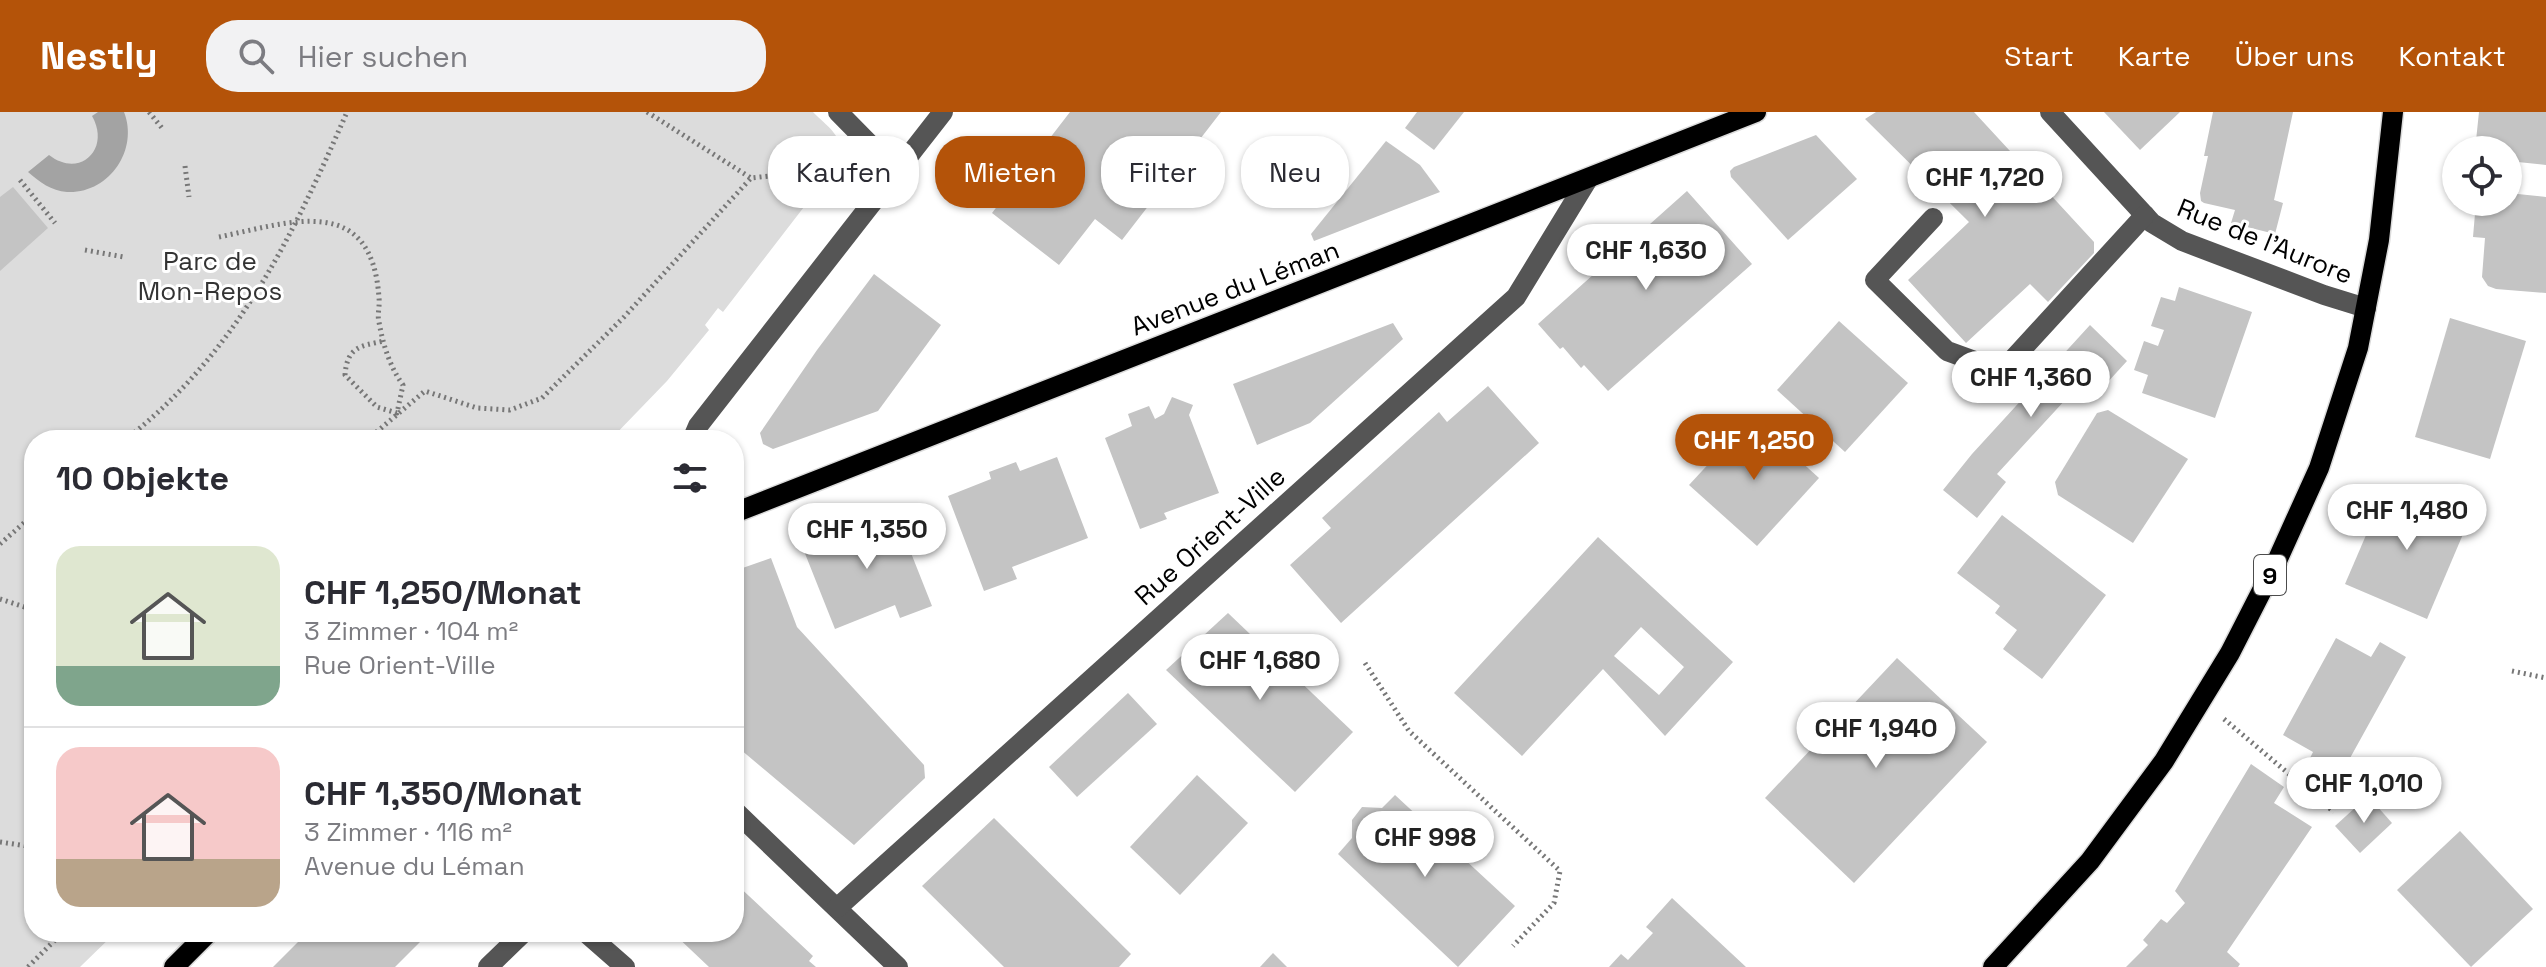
<!DOCTYPE html>
<html lang="de">
<head>
<meta charset="utf-8">
<style>
	:root { --surface:#fff; --page:#f2f2f3; --text:#2b2b33; --muted:#7c7c81; --line:#e1e1e2; --accent:#b45309 }
	body { margin:0; font-family:"Space Grotesk",sans-serif; background:var(--page); color:var(--text); height:100vh; display:flex; flex-direction:column; font-size:30px; white-space:nowrap }
	* { box-sizing:border-box; margin:0 }
	p { font-size:26px; color:var(--muted) }
	.icon { flex:none; width:44px; height:44px; fill:none; stroke:currentColor; stroke-width:2; stroke-linecap:round; stroke-linejoin:round }
	.map { position:relative; flex:1; overflow:hidden }
	.details { position:absolute; left:24px; top:318px; width:720px; height:512px; display:flex; flex-direction:column; background:var(--surface); border-radius:32px; box-shadow:0 2px 6px #0004 }
	.details>* { flex:none }
	.hud { position:absolute; left:768px; top:24px; width:760px; height:72px; display:flex; gap:16px }
	.buttons { position:absolute; left:2442px; top:24px; display:grid; gap:16px }
	.buttons a { display:grid; place-items:center; width:80px; height:80px; border-radius:50%; background:var(--surface); box-shadow:0 2px 6px #0004; font-size:40px }
	.price { position:absolute; translate:-50% -68px; padding:0 18px; border-radius:28px; background:#fff; color:#222; font-size:26px; line-height:52px; filter:drop-shadow(0 2px 4px #0008) }
	.price::after { content:''; position:absolute; left:50%; top:48px; width:24px; height:18px; margin-left:-12px; background:inherit; clip-path:polygon(0 0,100% 0,50% 100%) }
	.price.current { background:var(--accent); color:#fff }
	ul { padding:0; list-style:none }
	li { display:flex; align-items:center; gap:24px; height:200px; padding:0 32px }
	li+li { border-top:2px solid var(--line) }
	li span { display:grid; place-items:center; flex:none; width:224px; height:160px; border-radius:24px; color:#555 }
	li>.icon { margin-inline-start:auto }
	span .icon { width:96px; height:96px; fill:#fffc; stroke-width:1 }
	li b { font-size:34px }
	h2 { display:flex; justify-content:space-between; align-items:center; height:96px; padding:0 32px; font-size:34px }
	.pill { padding:0 28px; border-radius:32px; background:var(--surface); box-shadow:0 2px 6px #0004; font-size:28px; line-height:72px }
	.pill.current { background:var(--accent); color:#fff }
	header { display:flex; align-items:center; gap:48px; box-sizing:border-box; height:112px; padding:0 40px; background:var(--accent); color:#fff }
	header strong { font-size:38px }
	nav { display:flex; gap:44px; margin-inline-start:auto; font-size:28px }
	.search { width:560px; height:72px; background:var(--page); display:flex; align-items:center; gap:20px; box-sizing:border-box; padding:0 28px; border-radius:32px; color:var(--muted); font-size:30px }
	.map>svg:first-child { display:block }
	.green { fill:#dcdcdc }
	.water { fill:#a3a3a3 }
	.building { fill:#c4c4c4; fill-rule:evenodd }
	.lines { fill:none; stroke-linecap:round; stroke-linejoin:round }
	.major-casing { stroke:#dbdbdb; stroke-width:23 }
	.path { stroke:#777; stroke-width:5; stroke-dasharray:2 4; stroke-linecap:butt }
	.minor { stroke:#555; stroke-width:20 }
	.major { stroke:#000; stroke-width:20 }
	.labels { text-anchor:middle; dominant-baseline:central; stroke-width:6; stroke-linejoin:round; paint-order:stroke }
	.shield { fill:#fff; stroke:#4c4c4c; stroke-width:2 }
	.shield-label { font-size:24px; font-weight:bold; fill:#000 }
	.street-label { font-size:26px; fill:#000; stroke:#fff }
	.park-label { font-size:26px; fill:#333; stroke:#fff }
</style>
</head>
<body>
<header>
<strong>Nestly</strong>
<div class="search"><svg class="icon" aria-label="search" viewBox="0 0 24 24"><circle cx="10" cy="10" r="6"/><path d="M15 15l6 6"/></svg>Hier suchen</div>
<nav><a>Start</a><a>Karte</a><a>Über uns</a><a>Kontakt</a></nav>
</header>
<div class="map">
<svg width="2546" height="855" viewBox="0 0 2546 855">
	<rect width="100%" height="100%" fill="#fff"/>
	<path class="green" d="M0,0h813c20,20 35,26 21,56l-111,144 -5,-4 -13,17 4,5 -42,51 -57,59h-576v492h82l-36,35h-80z"/>
	<path class="water" d="M98,0h26c15,38 -15,82 -57,80 -16,-1 -27,-10 -39,-20l21,-17c31,24 62,-6 43,-39z"/>
	<g class="building">
		<polygon points="1070,0 1221,0 1122,128 1095,107 1059,153 992,101"/>
		<polygon points="1417,0 1464,0 1434,38 1405,16"/>
		<polygon points="1876,0 1974,0 2094,130 2094,141 2048,190 2030,172 1966,231 1908,168 1969,110 1865,7"/>
		<polygon points="2104,0 2180,0 2140,38"/>
		<polygon points="2213,0 2293,0 2274,88 2283,91 2275,122 2231,111 2235,98 2204,91 2201,89 2200,81 2208,44 2204,44"/>
		<polygon points="2479,0 2546,0 2546,53 2508,49 2508,38 2475,38"/>
		<polygon points="1816,23 1857,67 1788,128 1731,65 1730,59 1734,55"/>
		<polygon points="1386,29 1420,53 1440,80 1314,129 1311,122"/>
		<polygon points="13,75 48,116 0,159 0,85"/>
		<polygon points="1687,79 1752,152 1608,279 1584,253 1581,256 1563,235 1560,237 1538,212"/>
		<polygon points="2508,81 2546,85 2546,181 2496,177 2488,174 2482,165 2485,126 2473,125 2476,90 2508,90"/>
		<polygon points="874,162 941,213 878,299 773,337 763,332 760,321 817,238"/>
		<polygon points="2179,175 2252,200 2215,306 2142,281 2148,263 2134,258 2144,229 2158,234 2164,218 2151,214 2161,185 2175,189"/>
		<polygon points="2450,206 2526,229 2490,347 2415,325"/>
		<polygon points="1839,209 1908,271 1845,340 1777,278"/>
		<polygon points="1393,211 1403,227 1310,311 1257,333 1233,272"/>
		<polygon points="2090,213 2127,249 2106,272 2090,261 1997,362 2006,370 1977,406 1943,378 1972,342"/>
		<polygon points="1488,274 1539,331 1341,511 1290,453 1331,416 1322,406 1439,300 1447,310"/>
		<polygon points="1172,285 1193,293 1189,303 1219,381 1164,401 1167,407 1140,417 1105,326 1132,314 1128,302 1149,294 1155,307 1164,302"/>
		<polygon points="2108,298 2188,347 2133,431 2058,383 2055,370 2097,301"/>
		<polygon points="1752,305 1819,366 1757,434 1689,373"/>
		<polygon points="1057,345 1088,426 1012,455 1017,467 984,479 948,384 991,367 989,360 1016,350 1020,359"/>
		<polygon points="2388,372 2469,408 2427,507 2345,472"/>
		<polygon points="894,398 932,494 900,506 895,493 835,517 802,434"/>
		<polygon points="2002,403 2106,483 2042,567 2003,537 2017,518 1995,501 2000,494 1957,461"/>
		<path d="M1598,425l135,125 -68,74 -62,-67 -81,87 -68,-63zM1641,515l43,40 -25,28 -45,-39z"/>
		<polygon points="771,446 797,515 924,653 925,666 854,733 734,632 734,459"/>
		<polygon points="1228,501 1353,620 1295,680 1166,558"/>
		<polygon points="2336,526 2371,545 2380,530 2406,545 2334,675 2304,658 2313,640 2283,623"/>
		<polygon points="1897,546 1987,630 1854,771 1765,686"/>
		<polygon points="1128,581 1157,612 1077,685 1049,655"/>
		<polygon points="2251,652 2284,675 2274,691 2312,715 2227,840 2240,852 2238,855 2126,855 2148,833 2143,828 2161,807 2167,811 2185,791 2175,779"/>
		<polygon points="1197,663 1248,711 1180,783 1130,735"/>
		<polygon points="1395,683 1515,794 1458,855 1338,742 1352,726 1352,708 1362,695 1382,696"/>
		<polygon points="2368,684 2392,711 2360,741 2335,714"/>
		<polygon points="994,706 1131,842 1119,855 1004,855 922,774"/>
		<polygon points="2460,719 2533,797 2471,855 2397,778"/>
		<polygon points="734,770 813,844 809,849 816,855 709,855 672,820 734,820"/>
		<polygon points="1672,786 1746,855 1609,855 1621,842 1628,848 1653,821 1646,815"/>
		<polygon points="308,820 430,820 395,855 273,855"/>
		<polygon points="1273,841 1287,855 1260,855"/>
	</g>
	<g class="lines">
		<defs>
			<g id="major">
				<polyline points="734,401 1756,0"/>
				<polyline points="174,855 209,820"/>
				<polyline points="1993,855 2090,749 2164,649 2230,541 2277,449 2319,356 2358,236 2379,128 2393,0"/>
			</g>
		</defs>
		<use href="#major" class="major-casing"/>
		<g class="path">
			<polyline points="149,0 162,16"/>
			<polyline points="647,0 751,66"/>
			<polyline points="185,54 189,85"/>
			<polyline points="20,68 55,111"/>
			<path d="M219,125c72,-15 153,-45 160,61 1,8 -2,17 0,24 4,23 11,45 24,63l-6,28 -20,-6 -32,-32c2,-28 15,-29 39,-34"/>
			<polyline points="85,138 124,145"/>
			<path d="M125,328c111,-86 167,-202 222,-328"/>
			<polyline points="367,328 425,279 477,296 510,298 542,286 624,205 751,66 788,62 821,42 832,40"/>
			<polyline points="0,432 34,402"/>
			<polyline points="0,487 34,498"/>
			<polyline points="1365,551 1409,619 1560,759 1554,791 1513,834"/>
			<polyline points="2512,559 2546,566"/>
			<polyline points="2224,607 2334,700"/>
			<polyline points="0,730 34,735"/>
			<polyline points="28,855 63,820"/>
		</g>
		<g class="minor">
			<polyline points="838,0 897,60"/>
			<polyline points="2050,0 2152,111 2182,129 2324,183 2366,196"/>
			<polyline points="1933,106 1875,168 1947,239 2002,259 2145,103"/>
			<polyline points="692,328 698,314 943,0"/>
			<polyline points="734,698 898,855"/>
			<polyline points="837,796 1516,185 1588,67"/>
			<polyline points="585,820 625,855"/>
			<polyline points="488,855 524,820"/>
		</g>
		<use href="#major" class="major"/>
	</g>
	<g class="labels">
		<rect class="shield" x="2254" y="443" width="32" height="40" rx="6"/>
		<g class="shield-label">
			<text x="2270" y="463">9</text>
		</g>
		<g class="street-label">
			<text transform="translate(2265 129) rotate(22)">Rue de l'Aurore</text>
			<text transform="translate(1235 176) rotate(-21)">Avenue du Léman</text>
			<text transform="translate(1210 424) rotate(-42)">Rue Orient-Ville</text>
		</g>
		<g class="park-label">
			<text x="210" y="149">Parc de<tspan x="210" dy="30">Mon-Repos</tspan></text>
		</g>
	</g>
</svg>
<div class="buttons">
<a><svg class="icon" aria-label="locate" viewBox="0 0 24 24"><circle cx="12" cy="12" r="6"/><path d="M12 2v4M12 18v4M2 12h4M18 12h4"/></svg></a>
</div>
<b class="price" style="left:1985px;top:107px">CHF 1,720</b>
<b class="price" style="left:1646px;top:180px">CHF 1,630</b>
<b class="price" style="left:2031px;top:307px">CHF 1,360</b>
<b class="price current" style="left:1754px;top:370px">CHF 1,250</b>
<b class="price" style="left:2407px;top:440px">CHF 1,480</b>
<b class="price" style="left:867px;top:459px">CHF 1,350</b>
<b class="price" style="left:1260px;top:590px">CHF 1,680</b>
<b class="price" style="left:1876px;top:658px">CHF 1,940</b>
<b class="price" style="left:2364px;top:713px">CHF 1,010</b>
<b class="price" style="left:1425px;top:767px">CHF 998</b>
<div class="hud">
<a class="pill">Kaufen</a>
<a class="pill current">Mieten</a>
<a class="pill">Filter</a>
<a class="pill">Neu</a>
</div>
<section class="details">
<h2>10 Objekte<svg class="icon" aria-label="filters" viewBox="0 0 24 24"><path d="M4 7h16M4 17h16"/><circle cx="9" cy="7" r="2"/><circle cx="15" cy="17" r="2"/></svg></h2>
<ul>
<li><span style="background:linear-gradient(#dfe7d0 75%,#7fa58c 0)"><svg class="icon" aria-label="home" viewBox="0 0 24 24"><path d="M3 11l9-7 9 7M6 9v11h12V9"/></svg></span><div><b>CHF 1,250/Monat</b><p>3 Zimmer · 104 m²</p><p>Rue Orient-Ville</p></div></li>
<li><span style="background:linear-gradient(#f6c9c9 70%,#b9a48a 0)"><svg class="icon" aria-label="home" viewBox="0 0 24 24"><path d="M3 11l9-7 9 7M6 9v11h12V9"/></svg></span><div><b>CHF 1,350/Monat</b><p>3 Zimmer · 116 m²</p><p>Avenue du Léman</p></div></li>
</ul>
</section>
</div>
</body>
</html>
